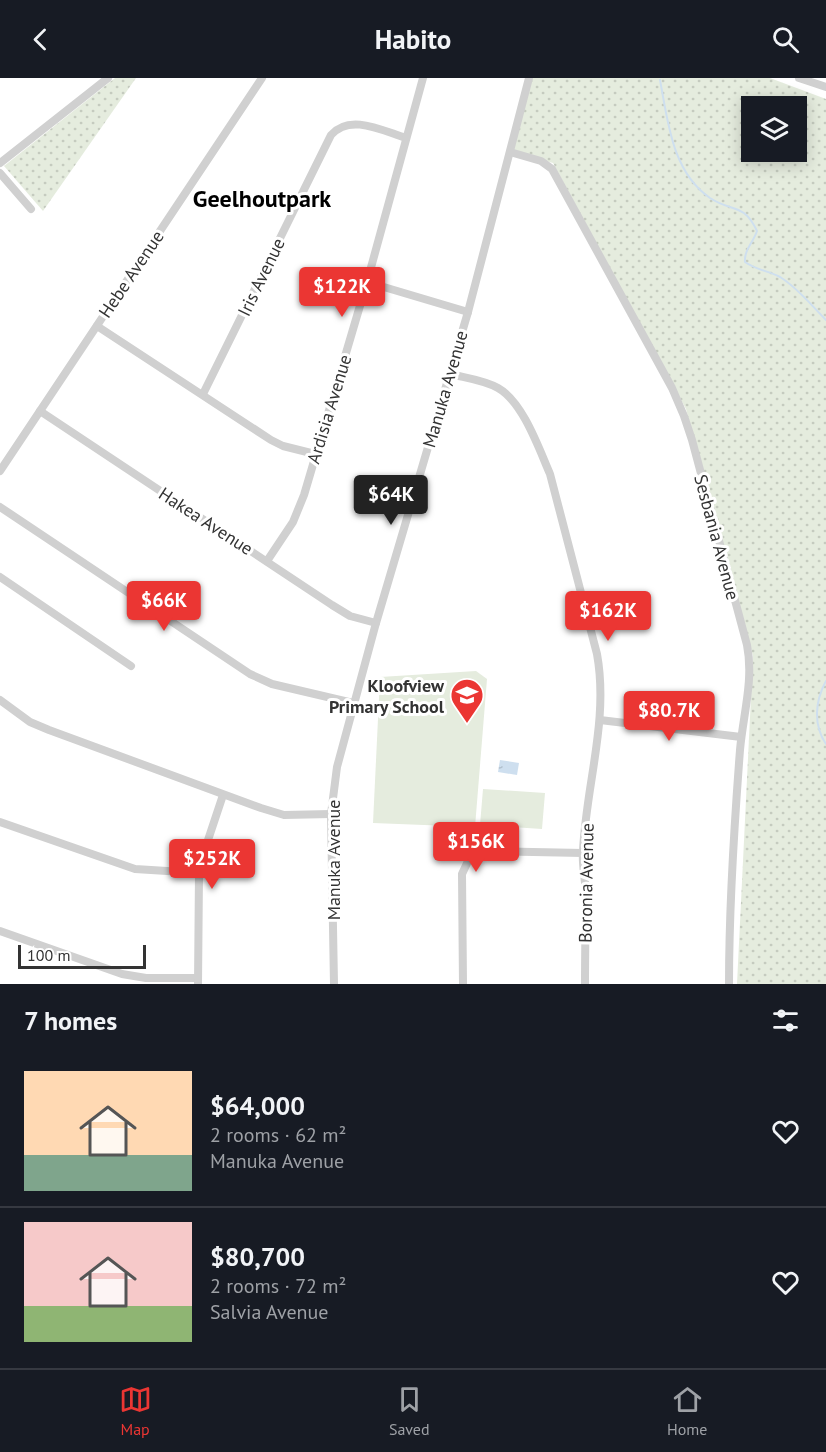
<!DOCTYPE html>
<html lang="en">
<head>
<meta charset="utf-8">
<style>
	:root { --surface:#171b24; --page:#242831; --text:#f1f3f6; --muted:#9ea1a6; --line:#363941; --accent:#eb3633 }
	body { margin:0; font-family:"PT Sans",sans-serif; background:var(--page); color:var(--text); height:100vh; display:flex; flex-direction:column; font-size:22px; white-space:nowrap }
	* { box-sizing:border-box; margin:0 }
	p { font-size:20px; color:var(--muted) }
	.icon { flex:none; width:33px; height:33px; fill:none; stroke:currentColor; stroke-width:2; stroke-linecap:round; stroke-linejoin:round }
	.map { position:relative; height:906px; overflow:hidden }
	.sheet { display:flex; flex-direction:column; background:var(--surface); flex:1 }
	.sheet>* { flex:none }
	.controls { position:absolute; left:741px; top:18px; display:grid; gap:12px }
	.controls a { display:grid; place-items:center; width:66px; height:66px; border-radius:0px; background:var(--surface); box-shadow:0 3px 15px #0003; font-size:30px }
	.scale { position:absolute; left:18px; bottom:15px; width:128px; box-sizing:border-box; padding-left:6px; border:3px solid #333; border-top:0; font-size:16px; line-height:21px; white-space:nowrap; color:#333; -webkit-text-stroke:4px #fff; paint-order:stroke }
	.price { position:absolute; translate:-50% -51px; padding:0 14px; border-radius:6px; background:var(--accent); color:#fff; font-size:20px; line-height:39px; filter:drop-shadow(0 2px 3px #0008) }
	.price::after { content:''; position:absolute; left:50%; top:36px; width:18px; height:14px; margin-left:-9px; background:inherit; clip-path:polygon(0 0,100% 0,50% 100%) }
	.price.on { background:#222; color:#fff }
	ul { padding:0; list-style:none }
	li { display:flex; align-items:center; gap:18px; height:150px; padding:0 24px }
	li+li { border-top:2px solid var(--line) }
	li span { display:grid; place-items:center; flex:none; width:168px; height:120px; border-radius:0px; color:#555 }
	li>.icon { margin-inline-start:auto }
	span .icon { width:72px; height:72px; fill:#fffc; stroke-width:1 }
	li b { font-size:26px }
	h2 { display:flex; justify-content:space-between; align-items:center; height:72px; padding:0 24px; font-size:26px }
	header { display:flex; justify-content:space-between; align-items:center; height:78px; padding:0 24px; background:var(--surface); font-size:27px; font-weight:700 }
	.tabs { display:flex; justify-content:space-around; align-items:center; height:84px; border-top:2px solid var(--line); background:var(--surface); font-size:16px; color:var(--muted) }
	.tabs a { display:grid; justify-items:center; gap:3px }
	.tabs .on { color:var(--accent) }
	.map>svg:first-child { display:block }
	.grass { fill:url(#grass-dots); fill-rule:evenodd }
	.pitch { fill:#e5ecde }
	.water { fill:url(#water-ripples) }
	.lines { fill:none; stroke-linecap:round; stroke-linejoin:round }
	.stream { stroke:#cedfef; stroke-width:2 }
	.minor { stroke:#d0d0d0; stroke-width:8 }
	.labels { text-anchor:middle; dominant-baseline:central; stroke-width:6; stroke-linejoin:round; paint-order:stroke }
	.street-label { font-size:18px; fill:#333; stroke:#fff }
	.poi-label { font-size:18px; font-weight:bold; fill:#333; stroke:#fff; text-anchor:end }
	.district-label { font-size:24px; font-weight:bold; fill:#000; stroke:#fff }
</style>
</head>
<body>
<header><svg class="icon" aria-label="back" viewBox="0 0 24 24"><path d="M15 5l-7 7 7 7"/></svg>Habito<svg class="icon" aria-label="search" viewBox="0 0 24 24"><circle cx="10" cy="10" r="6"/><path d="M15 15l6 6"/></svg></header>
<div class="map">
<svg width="826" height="906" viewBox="0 0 826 906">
	<defs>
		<pattern id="grass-dots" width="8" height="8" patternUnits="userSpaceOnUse" patternTransform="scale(1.5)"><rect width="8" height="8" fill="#e5ecde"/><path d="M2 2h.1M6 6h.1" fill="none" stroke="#c5cbbf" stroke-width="1.8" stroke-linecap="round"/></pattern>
		<pattern id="water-ripples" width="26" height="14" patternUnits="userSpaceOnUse" patternTransform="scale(1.5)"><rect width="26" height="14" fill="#cedfef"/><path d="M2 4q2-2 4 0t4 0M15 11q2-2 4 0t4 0" fill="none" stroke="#b1c0cd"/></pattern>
	</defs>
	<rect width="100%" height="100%" fill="#fff"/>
	<g class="grass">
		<polygon points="115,0 136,0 43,133 4,88"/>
		<path d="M529,0h241l56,21v885h-89l16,-328 -67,-247 -133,-246 -43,-12zM752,28h44v46h-44z"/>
	</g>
	<g class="pitch">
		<polygon points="476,593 487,601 475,749 373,745 380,599"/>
		<polygon points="483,711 545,715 542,751 480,747"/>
	</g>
	<polygon class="water" points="500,682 519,685 517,697 498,694"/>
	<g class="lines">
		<g class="stream">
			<path d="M660,2c8,42 12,92 50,118 23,15 33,4 47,33 -4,12 -13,19 -12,31 11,8 24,9 35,15 18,11 32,29 46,43"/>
			<path d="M826,603c-11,20 -13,44 0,63"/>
		</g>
		<g class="minor">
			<polyline points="799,0 826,9"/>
			<path d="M510,74l31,9 11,8 120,219 12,28 8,24 55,205c7,35 -4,70 -7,105 -6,78 -11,156 -11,234"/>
			<polyline points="0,85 108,0"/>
			<polyline points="0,95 31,131"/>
			<polyline points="367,204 468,234"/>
			<polyline points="97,248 271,362 283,368 315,376"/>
			<path d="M450,296c16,4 34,6 48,14 25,14 41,61 52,86l47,180c12,66 -11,131 -14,197 -1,10 1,21 2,32 1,33 0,67 0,101"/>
			<path d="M203,316l128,-259c19,-22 52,-4 75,3"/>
			<polyline points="40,333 332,527 350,538 376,545"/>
			<polyline points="0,393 262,0"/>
			<polyline points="0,429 250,596 272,606 353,625"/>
			<polyline points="267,483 293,444 304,417 367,204 423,0"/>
			<polyline points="0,499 131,588"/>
			<polyline points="0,622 30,644 49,652 261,730 284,737 331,736"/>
			<polyline points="600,642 741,659"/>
			<polyline points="0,744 135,791 199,795"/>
			<polyline points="0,853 122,896 146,900 198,900"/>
			<polyline points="198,906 199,795 203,777 223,717"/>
			<polyline points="334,906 331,736 337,689 376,545 468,234 529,0"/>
			<polyline points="463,906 462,796 469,781 483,773 583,775"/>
		</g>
	</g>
	<defs>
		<symbol id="school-pin" viewBox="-11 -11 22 30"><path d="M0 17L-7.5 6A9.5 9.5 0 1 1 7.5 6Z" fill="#eb3633" stroke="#fff"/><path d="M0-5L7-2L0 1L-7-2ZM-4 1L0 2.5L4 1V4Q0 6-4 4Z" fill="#fff"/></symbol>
	</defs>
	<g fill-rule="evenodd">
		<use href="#school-pin" x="448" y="598" width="38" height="52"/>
	</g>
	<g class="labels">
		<g class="street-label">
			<text transform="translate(131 196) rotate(-56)">Hebe Avenue</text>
			<text transform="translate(261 199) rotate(-64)">Iris Avenue</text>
			<text transform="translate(445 311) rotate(-74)">Manuka Avenue</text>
			<text transform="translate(329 331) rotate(-73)">Ardisia Avenue</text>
			<text transform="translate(206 443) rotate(33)">Hakea Avenue</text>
			<text transform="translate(717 459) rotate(75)">Sesbania Avenue</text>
			<text transform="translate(333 782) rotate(-90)">Manuka Avenue</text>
			<text transform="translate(586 805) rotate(-89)">Boronia Avenue</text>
		</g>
		<g class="poi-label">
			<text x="444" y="607">Kloofview<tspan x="444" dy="21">Primary School</tspan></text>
		</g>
		<g class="district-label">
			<text x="262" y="120">Geelhoutpark</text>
		</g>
	</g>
</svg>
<div class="controls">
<a><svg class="icon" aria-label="layers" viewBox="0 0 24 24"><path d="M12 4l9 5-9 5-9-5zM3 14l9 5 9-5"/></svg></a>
</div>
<div class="scale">100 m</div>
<b class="price" style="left:342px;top:240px">$122K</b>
<b class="price on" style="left:391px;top:448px">$64K</b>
<b class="price" style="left:164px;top:554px">$66K</b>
<b class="price" style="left:608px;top:564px">$162K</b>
<b class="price" style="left:669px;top:664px">$80.7K</b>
<b class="price" style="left:476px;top:795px">$156K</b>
<b class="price" style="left:212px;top:812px">$252K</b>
</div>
<section class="sheet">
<h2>7 homes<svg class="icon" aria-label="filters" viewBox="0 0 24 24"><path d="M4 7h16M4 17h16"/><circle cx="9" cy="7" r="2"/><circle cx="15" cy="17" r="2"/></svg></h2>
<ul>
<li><span style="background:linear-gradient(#ffd9b3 70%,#7fa58c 0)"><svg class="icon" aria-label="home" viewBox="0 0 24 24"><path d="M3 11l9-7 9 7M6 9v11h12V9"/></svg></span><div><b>$64,000</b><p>2 rooms · 62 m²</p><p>Manuka Avenue</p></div><svg class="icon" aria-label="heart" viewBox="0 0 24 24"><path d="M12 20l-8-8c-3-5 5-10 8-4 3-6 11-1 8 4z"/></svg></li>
<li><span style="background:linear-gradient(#f6c9c9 70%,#8fb573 0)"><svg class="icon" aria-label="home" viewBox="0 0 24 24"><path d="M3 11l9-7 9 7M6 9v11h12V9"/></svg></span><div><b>$80,700</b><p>2 rooms · 72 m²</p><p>Salvia Avenue</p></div><svg class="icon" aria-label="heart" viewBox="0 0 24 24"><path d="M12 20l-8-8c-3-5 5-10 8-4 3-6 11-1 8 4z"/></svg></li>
</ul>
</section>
<nav class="tabs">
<a class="on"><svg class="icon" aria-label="map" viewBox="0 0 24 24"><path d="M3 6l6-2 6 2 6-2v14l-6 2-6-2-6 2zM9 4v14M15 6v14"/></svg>Map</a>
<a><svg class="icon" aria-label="saved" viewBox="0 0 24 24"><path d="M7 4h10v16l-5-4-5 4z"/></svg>Saved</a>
<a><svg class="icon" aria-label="home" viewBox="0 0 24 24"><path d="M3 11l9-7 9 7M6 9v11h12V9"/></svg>Home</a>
</nav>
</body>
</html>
